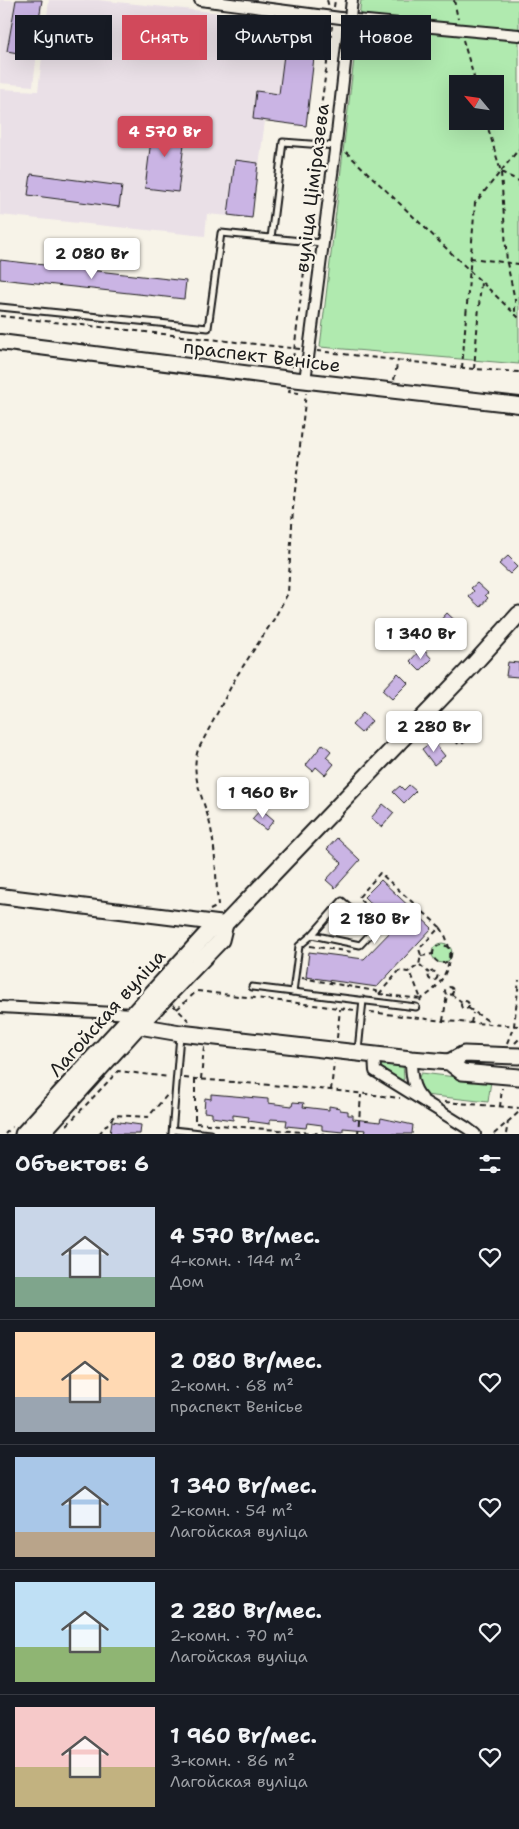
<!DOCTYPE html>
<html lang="ru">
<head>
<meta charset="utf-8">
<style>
	:root { --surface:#171b24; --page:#242831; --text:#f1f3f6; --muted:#9ea1a6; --line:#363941; --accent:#d1495b }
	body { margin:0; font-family:"Shantell Sans",sans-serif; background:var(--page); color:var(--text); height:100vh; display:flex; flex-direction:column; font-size:19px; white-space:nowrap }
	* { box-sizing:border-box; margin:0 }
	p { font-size:16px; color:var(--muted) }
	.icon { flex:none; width:28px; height:28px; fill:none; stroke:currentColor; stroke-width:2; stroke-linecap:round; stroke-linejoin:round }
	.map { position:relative; height:1134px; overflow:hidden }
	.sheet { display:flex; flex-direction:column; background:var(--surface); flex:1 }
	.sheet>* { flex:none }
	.guide { position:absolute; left:15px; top:15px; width:490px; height:45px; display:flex; gap:10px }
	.needle { width:32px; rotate:299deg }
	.fabs { position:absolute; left:449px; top:75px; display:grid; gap:10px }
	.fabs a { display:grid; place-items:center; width:55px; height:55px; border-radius:0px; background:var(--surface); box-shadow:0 5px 20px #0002; font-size:25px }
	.price { position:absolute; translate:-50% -42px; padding:0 11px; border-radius:5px; background:#fff; color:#222; font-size:16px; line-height:32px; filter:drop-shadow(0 1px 2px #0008) }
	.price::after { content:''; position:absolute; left:50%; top:30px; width:15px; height:11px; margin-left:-8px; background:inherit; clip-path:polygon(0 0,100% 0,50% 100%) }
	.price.on { background:var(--accent); color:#fff }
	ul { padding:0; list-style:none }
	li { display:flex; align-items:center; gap:15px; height:125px; padding:0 15px }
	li+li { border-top:1px solid var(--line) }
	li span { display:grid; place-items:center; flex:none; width:140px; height:100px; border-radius:0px; color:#555 }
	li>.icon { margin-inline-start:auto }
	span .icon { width:60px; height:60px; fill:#fffc; stroke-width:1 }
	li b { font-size:21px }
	h2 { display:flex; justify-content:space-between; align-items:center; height:60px; padding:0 15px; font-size:21px }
	.tag { padding:0 18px; border-radius:0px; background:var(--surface); box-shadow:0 5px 20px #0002; font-size:18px; line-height:45px }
	.tag.on { background:var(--accent); color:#fff }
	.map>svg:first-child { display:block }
	.built { fill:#eae0e7 }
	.green { fill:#b0eaaf; stroke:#668366; fill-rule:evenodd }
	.building { fill:#cab4e4; stroke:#1c1c1c }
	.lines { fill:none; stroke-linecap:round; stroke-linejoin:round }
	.service-casing { stroke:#1c1c1c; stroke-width:9 }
	.minor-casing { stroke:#1c1c1c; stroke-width:14 }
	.tertiary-casing { stroke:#1c1c1c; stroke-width:18 }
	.secondary-casing { stroke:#1c1c1c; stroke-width:19 }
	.path { stroke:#1c1c1c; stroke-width:2; stroke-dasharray:5 4; stroke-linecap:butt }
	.service { stroke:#f7f3e8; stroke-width:5 }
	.minor { stroke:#f7f3e8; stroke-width:10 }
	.tertiary { stroke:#f7f3e8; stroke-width:14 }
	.secondary { stroke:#f7f3e8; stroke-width:15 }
	.labels { text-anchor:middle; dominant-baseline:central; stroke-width:4.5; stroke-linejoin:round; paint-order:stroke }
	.street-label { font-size:19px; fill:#1c1c1c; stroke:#f7f3e8 }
</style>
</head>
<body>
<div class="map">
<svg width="519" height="1134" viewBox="0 0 519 1134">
	<rect width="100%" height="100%" fill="#f7f3e8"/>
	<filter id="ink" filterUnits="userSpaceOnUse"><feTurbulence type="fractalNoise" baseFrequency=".02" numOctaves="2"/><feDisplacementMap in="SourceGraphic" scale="10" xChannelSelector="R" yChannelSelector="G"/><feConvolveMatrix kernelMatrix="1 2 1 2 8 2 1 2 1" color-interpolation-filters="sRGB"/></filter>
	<g filter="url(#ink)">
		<g class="built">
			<polygon points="0,0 43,0 33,86 0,83"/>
			<polygon points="49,0 98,0 318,23 306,126 265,121 252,218 207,214 205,236 0,215 0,89 38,91"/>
		</g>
		<g class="green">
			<path d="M361,0h158v364l-199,-17zM458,84h37v37h-37z"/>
			<circle cx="442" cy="953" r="10"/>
			<polygon points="381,1062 403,1064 404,1079 400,1082 381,1068"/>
			<polygon points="421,1073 491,1081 488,1102 425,1095 417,1081"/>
		</g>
		<g class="building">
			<polygon points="16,0 42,0 36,37 32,36 29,55 7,51"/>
			<polygon points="280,19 318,23 306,126 253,119 256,91 279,94 286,39 278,38"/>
			<polygon points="153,124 186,128 178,192 145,188"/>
			<polygon points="235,160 258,163 252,218 228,215"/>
			<polygon points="31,174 122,186 119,207 28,195"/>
			<polygon points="0,260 186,281 184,299 0,279"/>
			<polygon points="508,556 518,566 510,574 499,564"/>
			<polygon points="477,583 488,593 485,595 488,598 480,607 469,597 474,591 471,588"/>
			<polygon points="447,613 462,627 450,639 436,625"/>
			<polygon points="422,648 432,659 420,671 410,661"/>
			<polygon points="508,662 519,663 519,677 506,676"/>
			<polygon points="398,673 408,683 392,699 382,690"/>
			<polygon points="363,713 372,721 361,733 352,725"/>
			<polygon points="465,721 475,733 463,744 452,731"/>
			<polygon points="433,741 445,756 434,765 422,749"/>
			<polygon points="323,744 331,751 326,757 334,764 325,775 316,767 313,771 306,765"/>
			<polygon points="409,785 416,791 404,803 393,792 400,786 404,790"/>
			<polygon points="383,804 394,813 382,827 371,818"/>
			<polygon points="261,809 274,820 266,830 252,819"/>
			<polygon points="337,838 360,860 335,888 326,880 342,863 327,849"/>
			<polygon points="381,880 432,928 377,987 306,977 309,952 364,959 395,927 364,897"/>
			<polygon points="211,1094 268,1099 268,1103 292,1106 293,1102 304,1103 303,1107 329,1110 329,1106 340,1108 340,1110 348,1111 348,1115 353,1115 353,1119 380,1122 381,1118 413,1125 412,1134 365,1134 366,1130 343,1128 343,1132 322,1130 322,1125 307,1123 306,1128 286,1126 287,1120 270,1119 270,1124 248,1121 249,1117 233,1115 233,1120 212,1117 212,1113 204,1112 205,1098 211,1099"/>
			<polygon points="112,1121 141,1125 140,1134 110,1134"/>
		</g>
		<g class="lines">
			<defs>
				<g id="service">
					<polyline points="271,238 283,142 336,146"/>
					<polyline points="0,307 208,328 221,233 322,243"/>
					<polyline points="252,987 416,1007"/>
					<polyline points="293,992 299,946 312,935 360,945 375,929 342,901 312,935"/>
					<polyline points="358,1051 363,1000"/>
					<polyline points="173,1130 210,1134"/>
					<polyline points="172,1134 180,1035"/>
				</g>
				<g id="minor">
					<polyline points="200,0 356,20 519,35"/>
					<polyline points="305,381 336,143 352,0"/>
					<polyline points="0,1007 134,1014"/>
					<polyline points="374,1055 375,1071 467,1128 475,1134"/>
					<path d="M411,1059c0,14 1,29 11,39"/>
				</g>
				<g id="tertiary">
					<polyline points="0,342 291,379 519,405"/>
					<polyline points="0,896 225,924"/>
				</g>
				<g id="secondary">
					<polyline points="129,1019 139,1026 180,1033 411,1059 449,1062 462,1072 519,1077"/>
					<polyline points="449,1062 464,1054 519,1056"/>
					<polyline points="23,1134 209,931 225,924 473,665 519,614"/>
					<polyline points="41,1134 143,1021 221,940 225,924"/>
				</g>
			</defs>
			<use href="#service" class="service-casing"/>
			<use href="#minor" class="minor-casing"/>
			<use href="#tertiary" class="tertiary-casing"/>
			<use href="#secondary" class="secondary-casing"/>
			<g class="path">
				<polyline points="327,0 329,7"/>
				<polyline points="454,0 458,19"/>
				<polyline points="334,7 335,0"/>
				<polyline points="463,40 476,84"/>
				<polyline points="486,121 501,172 507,263 515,300 515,314"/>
				<polyline points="317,137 332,26"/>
				<polyline points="346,152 519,318"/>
				<polyline points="501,172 519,181"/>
				<polyline points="470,258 519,264"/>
				<polyline points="0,316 300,349"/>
				<polyline points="317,351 474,369 519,372"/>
				<polyline points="292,367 307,248"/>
				<polyline points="462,368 475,203 519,149"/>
				<polyline points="474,369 481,282"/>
				<polyline points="394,380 398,360"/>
				<polyline points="290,389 289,392 299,393"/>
				<polyline points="438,719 460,746"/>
				<path d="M210,910l8,-4c-2,-25 -2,-52 -7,-77 -5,-27 -22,-52 -13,-79l38,-73 38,-58 14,-26 5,-85 13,-115"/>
				<circle cx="442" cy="954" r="9"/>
				<polyline points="310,946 353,952"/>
				<polyline points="421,956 433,954"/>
				<polyline points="420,965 429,973"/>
				<circle cx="433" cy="976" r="4.5"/>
				<polyline points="302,978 381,992"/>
				<circle cx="449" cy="991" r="4"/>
				<polyline points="379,994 399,971 408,972 419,965 421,955 419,949 440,927 380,873 358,898 387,925 382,930"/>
				<polyline points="379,994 421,999 410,971"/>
				<polyline points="451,994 462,1002"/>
				<path d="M420,1001l1,-2c26,-15 38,-46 19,-72"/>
				<circle cx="465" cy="1005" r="4"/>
				<polyline points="173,1005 189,1021"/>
				<polyline points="468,1008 490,1022"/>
				<polyline points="177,1009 197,991 355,1010"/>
				<polyline points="370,1012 443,1021 519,1026"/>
				<polyline points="443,1021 447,994"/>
				<polyline points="471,1023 473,1013"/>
				<polyline points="337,1038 340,1009"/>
				<polyline points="507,1043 514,1026 519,980"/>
				<polyline points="515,1043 519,1039"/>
				<polyline points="69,1054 75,1059"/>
				<polyline points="184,1078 331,1090 400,1098"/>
				<polyline points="195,1079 195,1123 325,1134"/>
				<polyline points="201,1079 204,1047"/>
				<polyline points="331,1090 334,1063"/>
				<polyline points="445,1102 519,1108"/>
				<polyline points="500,1107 502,1088"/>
				<polyline points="67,1125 118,1071 169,1077"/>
				<polyline points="5,1134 12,1127"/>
				<polyline points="99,1134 115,1115 148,1117 168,1094"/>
				<polyline points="358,1134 361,1095"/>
				<polyline points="494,1134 519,1112"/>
				<polyline points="506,1134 508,1122"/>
			</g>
			<use href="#service" class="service"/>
			<use href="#minor" class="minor"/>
			<use href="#tertiary" class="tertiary"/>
			<use href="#secondary" class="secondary"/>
		</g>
	</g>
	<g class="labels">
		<g class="street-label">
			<text transform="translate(312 188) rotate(-83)">вуліца Ціміразева</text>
			<text transform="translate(262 356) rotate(7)">праспект Венісье</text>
			<text transform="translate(107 1013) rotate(-48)">Лагойская вуліца</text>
		</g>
	</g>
</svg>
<div class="fabs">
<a><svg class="needle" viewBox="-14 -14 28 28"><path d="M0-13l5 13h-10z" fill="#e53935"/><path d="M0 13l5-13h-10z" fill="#9ea1a6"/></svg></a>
</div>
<b class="price on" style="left:165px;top:158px">4 570 Br</b>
<b class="price" style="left:92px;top:280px">2 080 Br</b>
<b class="price" style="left:421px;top:660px">1 340 Br</b>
<b class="price" style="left:434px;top:753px">2 280 Br</b>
<b class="price" style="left:263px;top:819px">1 960 Br</b>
<b class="price" style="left:375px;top:945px">2 180 Br</b>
<div class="guide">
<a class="tag">Купить</a>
<a class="tag on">Снять</a>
<a class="tag">Фильтры</a>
<a class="tag">Новое</a>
</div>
</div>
<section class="sheet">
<h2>Объектов: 6<svg class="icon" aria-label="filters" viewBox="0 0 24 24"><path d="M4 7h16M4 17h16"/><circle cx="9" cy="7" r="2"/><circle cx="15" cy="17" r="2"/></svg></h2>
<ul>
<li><span style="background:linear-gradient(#c9d6e8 70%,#7fa58c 0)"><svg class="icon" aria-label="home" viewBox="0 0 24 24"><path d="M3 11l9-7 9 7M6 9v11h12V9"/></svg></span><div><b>4 570 Br/мес.</b><p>4-комн. · 144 m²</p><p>Дом</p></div><svg class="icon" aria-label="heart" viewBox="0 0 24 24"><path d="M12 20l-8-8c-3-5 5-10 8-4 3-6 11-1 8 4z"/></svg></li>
<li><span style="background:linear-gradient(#ffd9b3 65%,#9aa5b1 0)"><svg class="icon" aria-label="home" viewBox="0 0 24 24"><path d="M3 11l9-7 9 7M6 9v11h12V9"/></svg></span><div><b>2 080 Br/мес.</b><p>2-комн. · 68 m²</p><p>праспект Венісье</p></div><svg class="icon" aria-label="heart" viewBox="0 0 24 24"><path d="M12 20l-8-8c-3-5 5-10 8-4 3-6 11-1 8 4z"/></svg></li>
<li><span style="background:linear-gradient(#a9c7e8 75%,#b9a48a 0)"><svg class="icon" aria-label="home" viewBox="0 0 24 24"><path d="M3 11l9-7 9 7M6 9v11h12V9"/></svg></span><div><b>1 340 Br/мес.</b><p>2-комн. · 54 m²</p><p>Лагойская вуліца</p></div><svg class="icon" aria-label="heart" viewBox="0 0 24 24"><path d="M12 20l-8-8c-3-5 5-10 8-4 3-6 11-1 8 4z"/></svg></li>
<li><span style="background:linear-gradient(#bfe0f5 65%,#8fb573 0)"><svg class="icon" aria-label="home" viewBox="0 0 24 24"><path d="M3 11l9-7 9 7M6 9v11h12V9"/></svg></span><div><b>2 280 Br/мес.</b><p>2-комн. · 70 m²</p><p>Лагойская вуліца</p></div><svg class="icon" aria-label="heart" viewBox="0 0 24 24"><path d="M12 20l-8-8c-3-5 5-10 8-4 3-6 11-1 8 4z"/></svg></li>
<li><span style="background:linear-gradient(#f6c9c9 60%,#c2b280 0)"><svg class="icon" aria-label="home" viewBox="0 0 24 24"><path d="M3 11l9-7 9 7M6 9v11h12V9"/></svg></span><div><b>1 960 Br/мес.</b><p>3-комн. · 86 m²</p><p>Лагойская вуліца</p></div><svg class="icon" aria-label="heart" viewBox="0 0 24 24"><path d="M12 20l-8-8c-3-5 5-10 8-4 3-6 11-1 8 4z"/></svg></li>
</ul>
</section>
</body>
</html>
